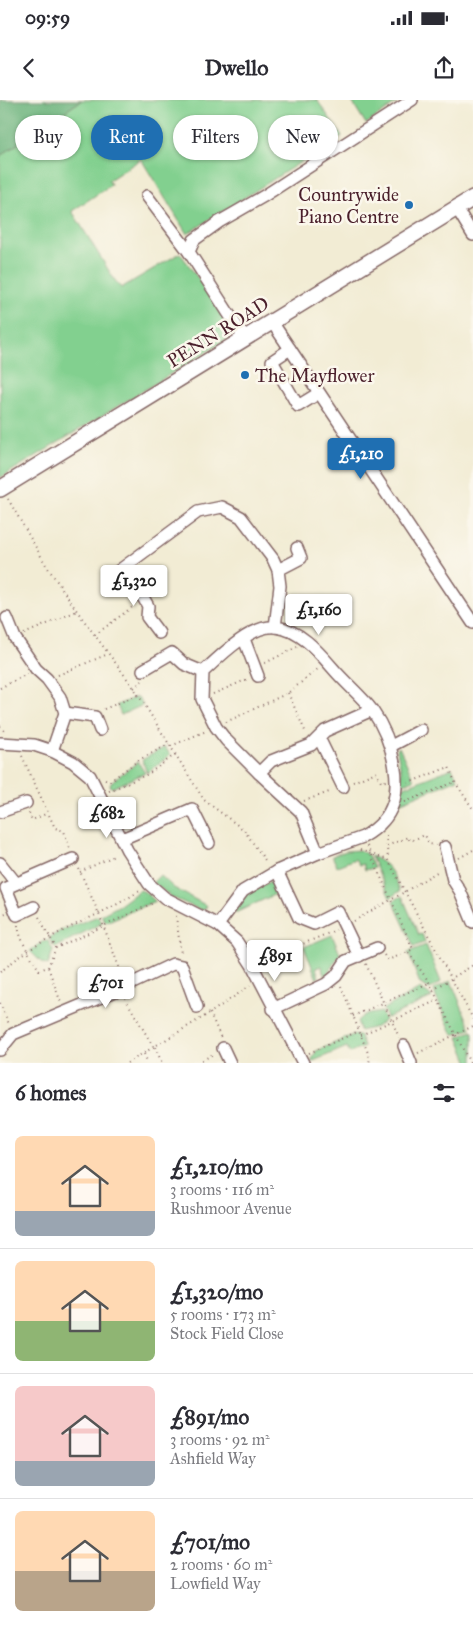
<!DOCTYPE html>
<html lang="en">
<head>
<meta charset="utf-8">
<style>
	:root { --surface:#fff; --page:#f2f2f3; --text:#2b2b33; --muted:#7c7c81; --line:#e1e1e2; --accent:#1f6fb2 }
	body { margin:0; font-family:"IM FELL Great Primer",serif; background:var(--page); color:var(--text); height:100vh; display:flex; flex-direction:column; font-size:19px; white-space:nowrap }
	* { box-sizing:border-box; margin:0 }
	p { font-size:16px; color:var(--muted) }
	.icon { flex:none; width:28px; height:28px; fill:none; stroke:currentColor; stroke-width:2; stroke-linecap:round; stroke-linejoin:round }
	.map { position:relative; height:963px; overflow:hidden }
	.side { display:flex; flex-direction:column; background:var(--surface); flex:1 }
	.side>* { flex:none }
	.guide { position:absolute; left:15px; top:15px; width:444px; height:45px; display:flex; gap:10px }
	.price { position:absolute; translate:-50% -42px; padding:0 11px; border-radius:5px; background:#fff; color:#222; font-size:16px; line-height:32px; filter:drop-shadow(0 1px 2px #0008) }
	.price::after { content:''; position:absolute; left:50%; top:30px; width:15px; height:11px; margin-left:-8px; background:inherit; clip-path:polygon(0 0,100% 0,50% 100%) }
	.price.active { background:var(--accent); color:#fff }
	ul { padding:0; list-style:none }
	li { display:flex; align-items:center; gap:15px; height:125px; padding:0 15px }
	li+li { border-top:1px solid var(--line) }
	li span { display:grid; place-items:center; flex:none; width:140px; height:100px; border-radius:8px; color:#555 }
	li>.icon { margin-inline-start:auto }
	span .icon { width:60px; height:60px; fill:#fffc; stroke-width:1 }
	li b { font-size:21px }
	h2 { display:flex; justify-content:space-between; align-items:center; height:60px; padding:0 15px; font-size:21px }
	.chip { padding:0 18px; border-radius:22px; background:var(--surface); box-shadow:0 1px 4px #0004; font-size:18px; line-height:45px }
	.chip.active { background:var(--accent); color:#fff }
	.status { display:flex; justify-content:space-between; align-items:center; height:35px; padding:0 25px; background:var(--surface); direction:ltr }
	.status svg { height:14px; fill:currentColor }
	header { display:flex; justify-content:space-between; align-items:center; height:65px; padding:0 15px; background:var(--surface); font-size:22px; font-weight:800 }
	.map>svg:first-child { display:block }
	.green { fill:#82d08f; stroke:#66785d }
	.forest { fill:#69b27a; stroke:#5a6852 }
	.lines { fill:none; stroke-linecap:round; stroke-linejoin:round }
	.minor-casing { stroke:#856766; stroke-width:14 }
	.major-casing { stroke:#856766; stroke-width:18 }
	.path { stroke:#856766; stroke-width:2; stroke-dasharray:1 4; stroke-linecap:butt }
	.minor { stroke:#fff; stroke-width:11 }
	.major { stroke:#fff; stroke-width:15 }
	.poi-dot { fill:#1f6fb2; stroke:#fbf7ec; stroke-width:2 }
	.labels { text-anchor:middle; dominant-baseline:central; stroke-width:5; stroke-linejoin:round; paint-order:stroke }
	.poi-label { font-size:19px; fill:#4a1f2b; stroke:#fbf7ec; text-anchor:end }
	.street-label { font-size:19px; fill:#4a1f2b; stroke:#fbf7ec }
</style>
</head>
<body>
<div class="status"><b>09:59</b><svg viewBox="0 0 49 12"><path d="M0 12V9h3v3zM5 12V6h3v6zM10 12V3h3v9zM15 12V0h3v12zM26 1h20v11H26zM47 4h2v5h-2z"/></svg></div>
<header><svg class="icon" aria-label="back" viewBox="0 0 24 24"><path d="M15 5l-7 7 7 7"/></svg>Dwello<svg class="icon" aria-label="share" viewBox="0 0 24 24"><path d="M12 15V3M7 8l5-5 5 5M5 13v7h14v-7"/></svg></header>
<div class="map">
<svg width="473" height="963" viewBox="0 0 473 963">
	<rect width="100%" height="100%" fill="#fbf7ec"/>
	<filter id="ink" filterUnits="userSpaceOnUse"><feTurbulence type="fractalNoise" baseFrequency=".02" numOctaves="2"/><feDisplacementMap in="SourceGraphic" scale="10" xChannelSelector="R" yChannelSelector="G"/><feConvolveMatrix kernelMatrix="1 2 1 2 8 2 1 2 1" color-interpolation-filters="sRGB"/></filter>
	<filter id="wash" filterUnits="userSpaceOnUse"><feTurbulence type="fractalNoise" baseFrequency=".0096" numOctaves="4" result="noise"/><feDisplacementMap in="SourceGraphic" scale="20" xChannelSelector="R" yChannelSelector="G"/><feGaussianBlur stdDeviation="1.12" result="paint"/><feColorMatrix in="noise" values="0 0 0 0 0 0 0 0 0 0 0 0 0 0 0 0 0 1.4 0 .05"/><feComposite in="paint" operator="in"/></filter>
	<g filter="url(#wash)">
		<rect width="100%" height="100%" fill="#f2ecd4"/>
		<g class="green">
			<polygon points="82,0 317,0 342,36 187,134 141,59 109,80 111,85 72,111 114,179 121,188 180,153 230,223 228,239 0,378 0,56"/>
			<polygon points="351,0 401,0 366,24"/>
			<polygon points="136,597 138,597 143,605 121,615 117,605"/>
			<polygon points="165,647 170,655 147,673 142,660"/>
			<polygon points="399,647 414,680 401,685 401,670 397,650"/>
			<polygon points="138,662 145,673 112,688 110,686 111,682"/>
			<polygon points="452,668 458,679 399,703 402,688"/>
			<polygon points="359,750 368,755 374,768 365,770 363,764 359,765 355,759 337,766 332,756 346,751"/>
			<path d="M371,756c19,9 22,16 29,35l-10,7z"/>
			<polygon points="160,775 174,788 207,806 203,811 171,797 153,782"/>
			<polygon points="271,781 275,782 285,802 282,802 278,793 235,813 234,808 246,793"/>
			<polygon points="140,790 145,792 155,801 106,822 101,815 120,805"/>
			<polygon points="402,796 419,835 422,834 425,842 414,847 393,801"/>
			<polygon points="98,816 102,823 56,847 53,845 49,838 62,830"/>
			<polygon points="332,835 340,854 325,877 321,866 316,868 319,877 317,879 304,847"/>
			<polygon points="45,840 48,841 53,850 48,865 42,863 30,851"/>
			<polygon points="426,845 441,882 430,889 420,884 408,852"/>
			<polygon points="451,881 471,929 453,935 436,897 434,889"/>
			<polygon points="420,889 432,897 387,918 383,909"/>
			<polygon points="381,912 385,920 376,927 360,931 357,921 364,915"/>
			<polygon points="472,931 473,935 473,963 469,963 458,937"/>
			<polygon points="353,935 360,936 364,947 350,953 347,947 311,962 316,951"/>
		</g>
		<polygon class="forest" points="0,0 82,0 0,56"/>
	</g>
	<g filter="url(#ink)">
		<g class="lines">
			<defs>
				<g id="minor">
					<polyline points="147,96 189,152"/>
					<polyline points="456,107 473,135"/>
					<polyline points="272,222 473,523"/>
					<polyline points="245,239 189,152 194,140 219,122 264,96 412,0"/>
					<polyline points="290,249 272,261 298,306 319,293"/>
					<polyline points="122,469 144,499 148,506 147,517 159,533"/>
					<polyline points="278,470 301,458 297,448"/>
					<polyline points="109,478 198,412 222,407 241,417 273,459 278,470 280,486 275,527"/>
					<polyline points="7,518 15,538 36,569 47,579 60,597 65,613 52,651"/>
					<polyline points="244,539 258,576"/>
					<polyline points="143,570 172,553 184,564 203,572"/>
					<polyline points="65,613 95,617 100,630"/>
					<polyline points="319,638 343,687"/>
					<polyline points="0,643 34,645 52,651 73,662 90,676 127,750 149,784 165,798 218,825 237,842 252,865 303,963"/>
					<polyline points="391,646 421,630"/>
					<polyline points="259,673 301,712 318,753"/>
					<polyline points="0,712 26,703"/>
					<polyline points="122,739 192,709 209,743"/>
					<polyline points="445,747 453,780 460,791 473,822"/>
					<polyline points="0,763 16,783"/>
					<polyline points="277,771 299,818 314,824 338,812 359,856"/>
					<polyline points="34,807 17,815 6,788 73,759"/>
					<path d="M218,825l25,-34 34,-20 41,-18 45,-16c7,-4 15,-10 20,-16 26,-29 8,-84 -11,-111 -10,-13 -23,-24 -34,-36 -17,-19 -36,-44 -62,-47 -24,-3 -56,29 -73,45l-1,27 14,28 10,13 33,33 12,-12 40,-16 14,-14 47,-21"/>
					<polyline points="273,909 326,884 336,876 346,861 377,848"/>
					<polyline points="404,946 411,963"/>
					<polyline points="223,948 230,963"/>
					<polyline points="0,950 13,934 120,889 173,864 182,866 197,907"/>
				</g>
				<polyline id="major" points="0,389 473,98"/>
			</defs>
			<use href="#minor" class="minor-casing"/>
			<use href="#major" class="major-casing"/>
			<g class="path">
				<polyline points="8,399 46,465 77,511 134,588 204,700 244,730 267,763"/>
				<polyline points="24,534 77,511"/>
				<polyline points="95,535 135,505"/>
				<polyline points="265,563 297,547"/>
				<polyline points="58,575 108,554"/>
				<polyline points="0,588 27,574"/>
				<polyline points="134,588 142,581"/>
				<polyline points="288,593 306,633"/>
				<polyline points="213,594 248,579"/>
				<polyline points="104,609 138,595"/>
				<polyline points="226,622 288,593 319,568"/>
				<polyline points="0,626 5,632"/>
				<polyline points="171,646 206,631"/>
				<polyline points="22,656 55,728 64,731 70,749"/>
				<polyline points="105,679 110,681 139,660 169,644"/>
				<polyline points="353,682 376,672 381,682 386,681"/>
				<polyline points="408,683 449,667 455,682 473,709"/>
				<polyline points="109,691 148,674 176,654"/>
				<polyline points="304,701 332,691"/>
				<polyline points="405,702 455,682"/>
				<polyline points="29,713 32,720 48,713"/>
				<polyline points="386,735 388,760 473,919"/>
				<polyline points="367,746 413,849 408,852 429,882 470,963"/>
				<polyline points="387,746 408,737 410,741 425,735 429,744 436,745"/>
				<polyline points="360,750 388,760"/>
				<polyline points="459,758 473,750"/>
				<polyline points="79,769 99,814 122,875"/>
				<polyline points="80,772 116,755"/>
				<polyline points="0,815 6,813"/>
				<polyline points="176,816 181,854"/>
				<polyline points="39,817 56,848"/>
				<polyline points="354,821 406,791 440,770"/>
				<path d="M18,825c2,17 13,31 21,45l9,-3 13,36"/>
				<polyline points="384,855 388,860 408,852"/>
				<polyline points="262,861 336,830"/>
				<polyline points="366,864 399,937"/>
				<polyline points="48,867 56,848 155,802"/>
				<path d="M0,872c9,-7 18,-15 28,-21 35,-24 77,-37 113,-61"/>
				<polyline points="341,886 370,958 369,963"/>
				<polyline points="433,890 473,865"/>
				<polyline points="125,898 154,948"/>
				<polyline points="0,903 9,924"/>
				<polyline points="210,913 221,938"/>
				<polyline points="353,916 429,883"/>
				<polyline points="361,935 438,900"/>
				<polyline points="155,947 162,963"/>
				<polyline points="309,953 359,931"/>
				<polyline points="418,953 473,926"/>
				<polyline points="144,954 148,963"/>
				<polyline points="127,963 210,913 250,886"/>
				<polyline points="198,963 213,954"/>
			</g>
			<use href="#minor" class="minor"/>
			<use href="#major" class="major"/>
		</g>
	</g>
	<g class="poi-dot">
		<circle cx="409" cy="105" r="5"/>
		<circle cx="245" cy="275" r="5"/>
	</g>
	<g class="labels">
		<g class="poi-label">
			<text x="399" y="94">Countrywide<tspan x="399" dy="22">Piano Centre</tspan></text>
			<text x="255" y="275" text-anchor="start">The Mayflower</text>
		</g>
		<g class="street-label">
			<text transform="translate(218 232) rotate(-32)">PENN ROAD</text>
		</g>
	</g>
</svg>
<b class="price active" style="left:361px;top:380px">£1,210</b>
<b class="price" style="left:134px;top:507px">£1,320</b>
<b class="price" style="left:319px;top:536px">£1,160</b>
<b class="price" style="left:107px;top:739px">£682</b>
<b class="price" style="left:275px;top:882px">£891</b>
<b class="price" style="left:106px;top:909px">£701</b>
<div class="guide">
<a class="chip">Buy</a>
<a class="chip active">Rent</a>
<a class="chip">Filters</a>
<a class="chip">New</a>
</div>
</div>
<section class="side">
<h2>6 homes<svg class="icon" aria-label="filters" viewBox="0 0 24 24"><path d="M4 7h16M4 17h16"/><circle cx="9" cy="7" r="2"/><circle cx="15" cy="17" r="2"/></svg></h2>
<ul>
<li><span style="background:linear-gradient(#ffd9b3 75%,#9aa5b1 0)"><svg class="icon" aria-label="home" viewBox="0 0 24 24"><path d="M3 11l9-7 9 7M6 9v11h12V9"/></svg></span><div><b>£1,210/mo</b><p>3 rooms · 116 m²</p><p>Rushmoor Avenue</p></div></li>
<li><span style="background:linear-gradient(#ffd9b3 60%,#8fb573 0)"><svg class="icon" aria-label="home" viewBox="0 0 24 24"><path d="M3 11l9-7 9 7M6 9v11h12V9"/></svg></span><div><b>£1,320/mo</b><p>5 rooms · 173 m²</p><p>Stock Field Close</p></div></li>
<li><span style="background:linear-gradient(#f6c9c9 75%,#9aa5b1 0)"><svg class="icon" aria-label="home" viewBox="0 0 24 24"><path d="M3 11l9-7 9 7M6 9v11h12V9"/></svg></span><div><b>£891/mo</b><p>3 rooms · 92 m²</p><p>Ashfield Way</p></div></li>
<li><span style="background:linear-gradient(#ffd9b3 60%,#b9a48a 0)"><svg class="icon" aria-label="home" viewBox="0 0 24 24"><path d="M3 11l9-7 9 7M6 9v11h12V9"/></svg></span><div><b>£701/mo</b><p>2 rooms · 60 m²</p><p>Lowfield Way</p></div></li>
</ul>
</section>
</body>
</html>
